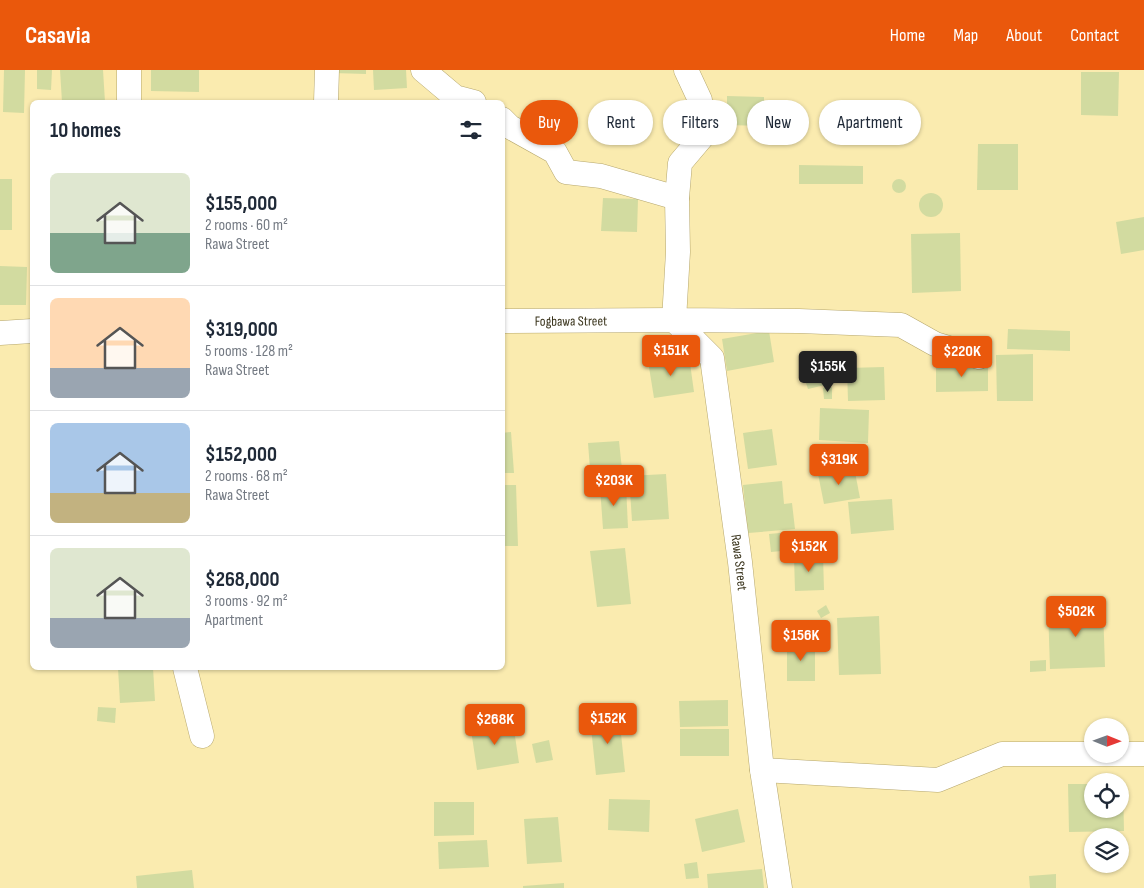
<!DOCTYPE html>
<html lang="en">
<head>
<meta charset="utf-8">
<style>
	:root { --surface:#fff; --page:#f2f2f3; --text:#1f2937; --muted:#747a83; --line:#e0e1e3; --accent:#ea580c }
	body { margin:0; font-family:"Sofia Sans Condensed",sans-serif; background:var(--page); color:var(--text); height:100vh; display:flex; flex-direction:column; font-size:19px; white-space:nowrap }
	* { box-sizing:border-box; margin:0 }
	p { font-size:16px; color:var(--muted) }
	.icon { flex:none; width:28px; height:28px; fill:none; stroke:currentColor; stroke-width:2; stroke-linecap:round; stroke-linejoin:round }
	.map { position:relative; flex:1; overflow:hidden }
	.sheet { position:absolute; left:30px; top:30px; width:475px; height:570px; display:flex; flex-direction:column; background:var(--surface); border-radius:8px; box-shadow:0 1px 4px #0004 }
	.sheet>* { flex:none }
	.top-card { position:absolute; left:520px; top:30px; width:475px; height:45px; display:flex; gap:10px }
	.needle { width:32px; rotate:91deg }
	.tools { position:absolute; left:1084px; top:648px; display:grid; gap:10px }
	.tools a { display:grid; place-items:center; width:45px; height:45px; border-radius:50%; background:var(--surface); box-shadow:0 1px 4px #0004; font-size:25px }
	.price { position:absolute; translate:-50% -42px; padding:0 11px; border-radius:5px; background:var(--accent); color:#fff; font-size:16px; line-height:32px; filter:drop-shadow(0 1px 2px #0008) }
	.price::after { content:''; position:absolute; left:50%; top:30px; width:15px; height:11px; margin-left:-8px; background:inherit; clip-path:polygon(0 0,100% 0,50% 100%) }
	.price.active { background:#222; color:#fff }
	ul { padding:0; list-style:none }
	li { display:flex; align-items:center; gap:15px; height:125px; padding:0 20px }
	li+li { border-top:1px solid var(--line) }
	li span { display:grid; place-items:center; flex:none; width:140px; height:100px; border-radius:8px; color:#555 }
	li>.icon { margin-inline-start:auto }
	span .icon { width:60px; height:60px; fill:#fffc; stroke-width:1 }
	li b { font-size:21px }
	h2 { display:flex; justify-content:space-between; align-items:center; height:60px; padding:0 20px; font-size:21px }
	.tag { padding:0 18px; border-radius:22px; background:var(--surface); box-shadow:0 1px 4px #0004; font-size:18px; line-height:45px }
	.tag.active { background:var(--accent); color:#fff }
	header { display:flex; align-items:center; gap:30px; box-sizing:border-box; height:70px; padding:0 25px; background:var(--accent); color:#fff }
	header strong { font-size:24px }
	nav { display:flex; gap:28px; margin-inline-start:auto; font-size:18px }
	.map>svg:first-child { display:block }
	.building { fill:#d2dba0 }
	.lines { fill:none; stroke-linecap:round; stroke-linejoin:round }
	.minor-casing { stroke:#b6a76d; stroke-width:25 }
	.minor { stroke:#fff; stroke-width:24 }
	.labels { text-anchor:middle; dominant-baseline:central; stroke-width:5; stroke-linejoin:round; paint-order:stroke }
	.street-label { font-size:14px; fill:#39331b; stroke:#fff }
</style>
</head>
<body>
<header>
<strong>Casavia</strong>
<nav><a>Home</a><a>Map</a><a>About</a><a>Contact</a></nav>
</header>
<div class="map">
<svg width="1144" height="818" viewBox="0 0 1144 818">
	<rect width="100%" height="100%" fill="#faebaf"/>
	<g class="building">
		<polygon points="4,0 25,0 24,43 3,42"/>
		<polygon points="37,0 52,0 51,20 37,19"/>
		<polygon points="60,0 103,0 105,32 62,32"/>
		<polygon points="151,0 199,0 199,22 151,21"/>
		<polygon points="333,0 366,0 366,4 333,3"/>
		<polygon points="373,0 406,0 407,18 374,20"/>
		<polygon points="1081,2 1119,2 1118,46 1081,45"/>
		<polygon points="727,26 764,27 764,56 727,55"/>
		<polygon points="978,74 1018,74 1018,120 977,120"/>
		<polygon points="799,95 863,96 863,114 799,114"/>
		<circle cx="899" cy="116" r="7"/>
		<rect x="0" y="109" width="12" height="51"/>
		<circle cx="931" cy="135" r="12"/>
		<polygon points="603,128 638,129 637,162 601,161"/>
		<polygon points="1144,147 1144,180 1121,184 1116,152"/>
		<polygon points="960,163 961,221 912,223 911,164"/>
		<polygon points="0,196 27,197 26,235 0,235"/>
		<polygon points="1008,259 1070,261 1070,281 1007,279"/>
		<polygon points="769,261 774,292 727,301 722,269"/>
		<polygon points="1033,284 1033,331 997,331 996,285"/>
		<polygon points="689,286 694,322 654,328 648,291"/>
		<polygon points="988,293 988,321 936,322 936,294"/>
		<polygon points="884,297 885,330 848,331 847,298"/>
		<polygon points="821,302 825,315 808,319 804,307"/>
		<polygon points="832,317 832,329 824,329 823,318"/>
		<polygon points="820,338 869,340 868,373 819,370"/>
		<polygon points="772,359 777,395 748,399 743,363"/>
		<polygon points="511,362 514,403 502,403 502,363"/>
		<polygon points="619,371 623,409 591,412 588,373"/>
		<rect x="851" y="380" width="16" height="13"/>
		<polygon points="854,397 860,428 824,434 818,404"/>
		<polygon points="666,404 669,449 632,451 629,406"/>
		<polygon points="782,411 784,434 792,433 795,459 748,463 743,415"/>
		<polygon points="502,415 516,415 518,476 502,476"/>
		<polygon points="626,415 628,458 603,459 600,417"/>
		<polygon points="892,429 894,460 851,464 848,432"/>
		<polygon points="790,462 792,480 771,482 769,464"/>
		<polygon points="625,478 631,534 597,537 590,481"/>
		<polygon points="823,485 824,520 795,521 794,486"/>
		<polygon points="826,535 830,543 821,548 817,541"/>
		<polygon points="1103,537 1105,597 1050,599 1048,538"/>
		<polygon points="879,546 881,604 839,605 837,548"/>
		<rect x="787" y="574" width="28" height="37"/>
		<polygon points="1046,590 1046,601 1030,602 1030,591"/>
		<polygon points="118,598 153,598 155,631 120,633"/>
		<polygon points="728,630 728,656 680,657 679,631"/>
		<polygon points="98,637 116,638 115,653 97,651"/>
		<polygon points="619,645 625,702 596,705 590,648"/>
		<polygon points="513,653 519,693 477,700 471,660"/>
		<rect x="680" y="659" width="49" height="27"/>
		<polygon points="549,670 553,690 536,693 532,674"/>
		<polygon points="1068,714 1092,714 1092,739 1120,739 1120,714 1123,714 1124,761 1069,762"/>
		<polygon points="609,729 650,730 649,762 608,760"/>
		<polygon points="434,732 474,732 474,765 434,766"/>
		<polygon points="738,739 745,772 702,782 695,749"/>
		<polygon points="558,747 562,792 527,794 524,749"/>
		<polygon points="487,770 489,797 439,799 438,772"/>
		<polygon points="697,792 699,808 686,809 684,794"/>
		<polygon points="762,799 764,818 708,818 707,804"/>
		<polygon points="192,800 194,818 137,818 136,806"/>
		<polygon points="1056,804 1056,818 1030,818 1029,806"/>
		<polygon points="564,813 564,818 523,818 523,816"/>
	</g>
	<g class="lines">
		<defs>
			<g id="minor">
				<polyline points="423,0 455,27 474,32"/>
				<polyline points="686,0 700,30 702,67 680,93 677,128 678,182 674,250 799,251 901,255 935,274 979,287"/>
				<polyline points="129,32 129,0"/>
				<polyline points="326,32 327,0"/>
				<polyline points="502,49 510,57 555,82 566,102 601,106 677,128"/>
				<path id="s1" d="M502,251l172,-1 38,38 28,204 22,208 18,118"/>
				<polyline points="0,263 32,261"/>
				<polyline points="185,598 202,666"/>
				<polyline points="762,700 938,710 1002,684 1144,684"/>
			</g>
		</defs>
		<use href="#minor" class="minor-casing"/>
		<use href="#minor" class="minor"/>
	</g>
	<g class="labels">
		<g class="street-label">
			<text stroke="none"><textPath href="#s1" startOffset="69">Fogbawa Street</textPath></text>
			<text stroke="none"><textPath href="#s1" startOffset="432">Rawa Street</textPath></text>
		</g>
	</g>
</svg>
<div class="tools">
<a><svg class="needle" viewBox="-14 -14 28 28"><path d="M0-13l5 13h-10z" fill="#e53935"/><path d="M0 13l5-13h-10z" fill="#747a83"/></svg></a>
<a><svg class="icon" aria-label="locate" viewBox="0 0 24 24"><circle cx="12" cy="12" r="6"/><path d="M12 2v4M12 18v4M2 12h4M18 12h4"/></svg></a>
<a><svg class="icon" aria-label="layers" viewBox="0 0 24 24"><path d="M12 4l9 5-9 5-9-5zM3 14l9 5 9-5"/></svg></a>
</div>
<b class="price" style="left:671px;top:307px">$151K</b>
<b class="price" style="left:962px;top:308px">$220K</b>
<b class="price active" style="left:828px;top:323px">$155K</b>
<b class="price" style="left:839px;top:416px">$319K</b>
<b class="price" style="left:614px;top:437px">$203K</b>
<b class="price" style="left:809px;top:503px">$152K</b>
<b class="price" style="left:1076px;top:568px">$502K</b>
<b class="price" style="left:801px;top:592px">$156K</b>
<b class="price" style="left:608px;top:675px">$152K</b>
<b class="price" style="left:495px;top:676px">$268K</b>
<div class="top-card">
<a class="tag active">Buy</a>
<a class="tag">Rent</a>
<a class="tag">Filters</a>
<a class="tag">New</a>
<a class="tag">Apartment</a>
</div>
<section class="sheet">
<h2>10 homes<svg class="icon" aria-label="filters" viewBox="0 0 24 24"><path d="M4 7h16M4 17h16"/><circle cx="9" cy="7" r="2"/><circle cx="15" cy="17" r="2"/></svg></h2>
<ul>
<li><span style="background:linear-gradient(#dfe7d0 60%,#7fa58c 0)"><svg class="icon" aria-label="home" viewBox="0 0 24 24"><path d="M3 11l9-7 9 7M6 9v11h12V9"/></svg></span><div><b>$155,000</b><p>2 rooms · 60 m²</p><p>Rawa Street</p></div></li>
<li><span style="background:linear-gradient(#ffd9b3 70%,#9aa5b1 0)"><svg class="icon" aria-label="home" viewBox="0 0 24 24"><path d="M3 11l9-7 9 7M6 9v11h12V9"/></svg></span><div><b>$319,000</b><p>5 rooms · 128 m²</p><p>Rawa Street</p></div></li>
<li><span style="background:linear-gradient(#a9c7e8 70%,#c2b280 0)"><svg class="icon" aria-label="home" viewBox="0 0 24 24"><path d="M3 11l9-7 9 7M6 9v11h12V9"/></svg></span><div><b>$152,000</b><p>2 rooms · 68 m²</p><p>Rawa Street</p></div></li>
<li><span style="background:linear-gradient(#dfe7d0 70%,#9aa5b1 0)"><svg class="icon" aria-label="home" viewBox="0 0 24 24"><path d="M3 11l9-7 9 7M6 9v11h12V9"/></svg></span><div><b>$268,000</b><p>3 rooms · 92 m²</p><p>Apartment</p></div></li>
</ul>
</section>
</div>
</body>
</html>
